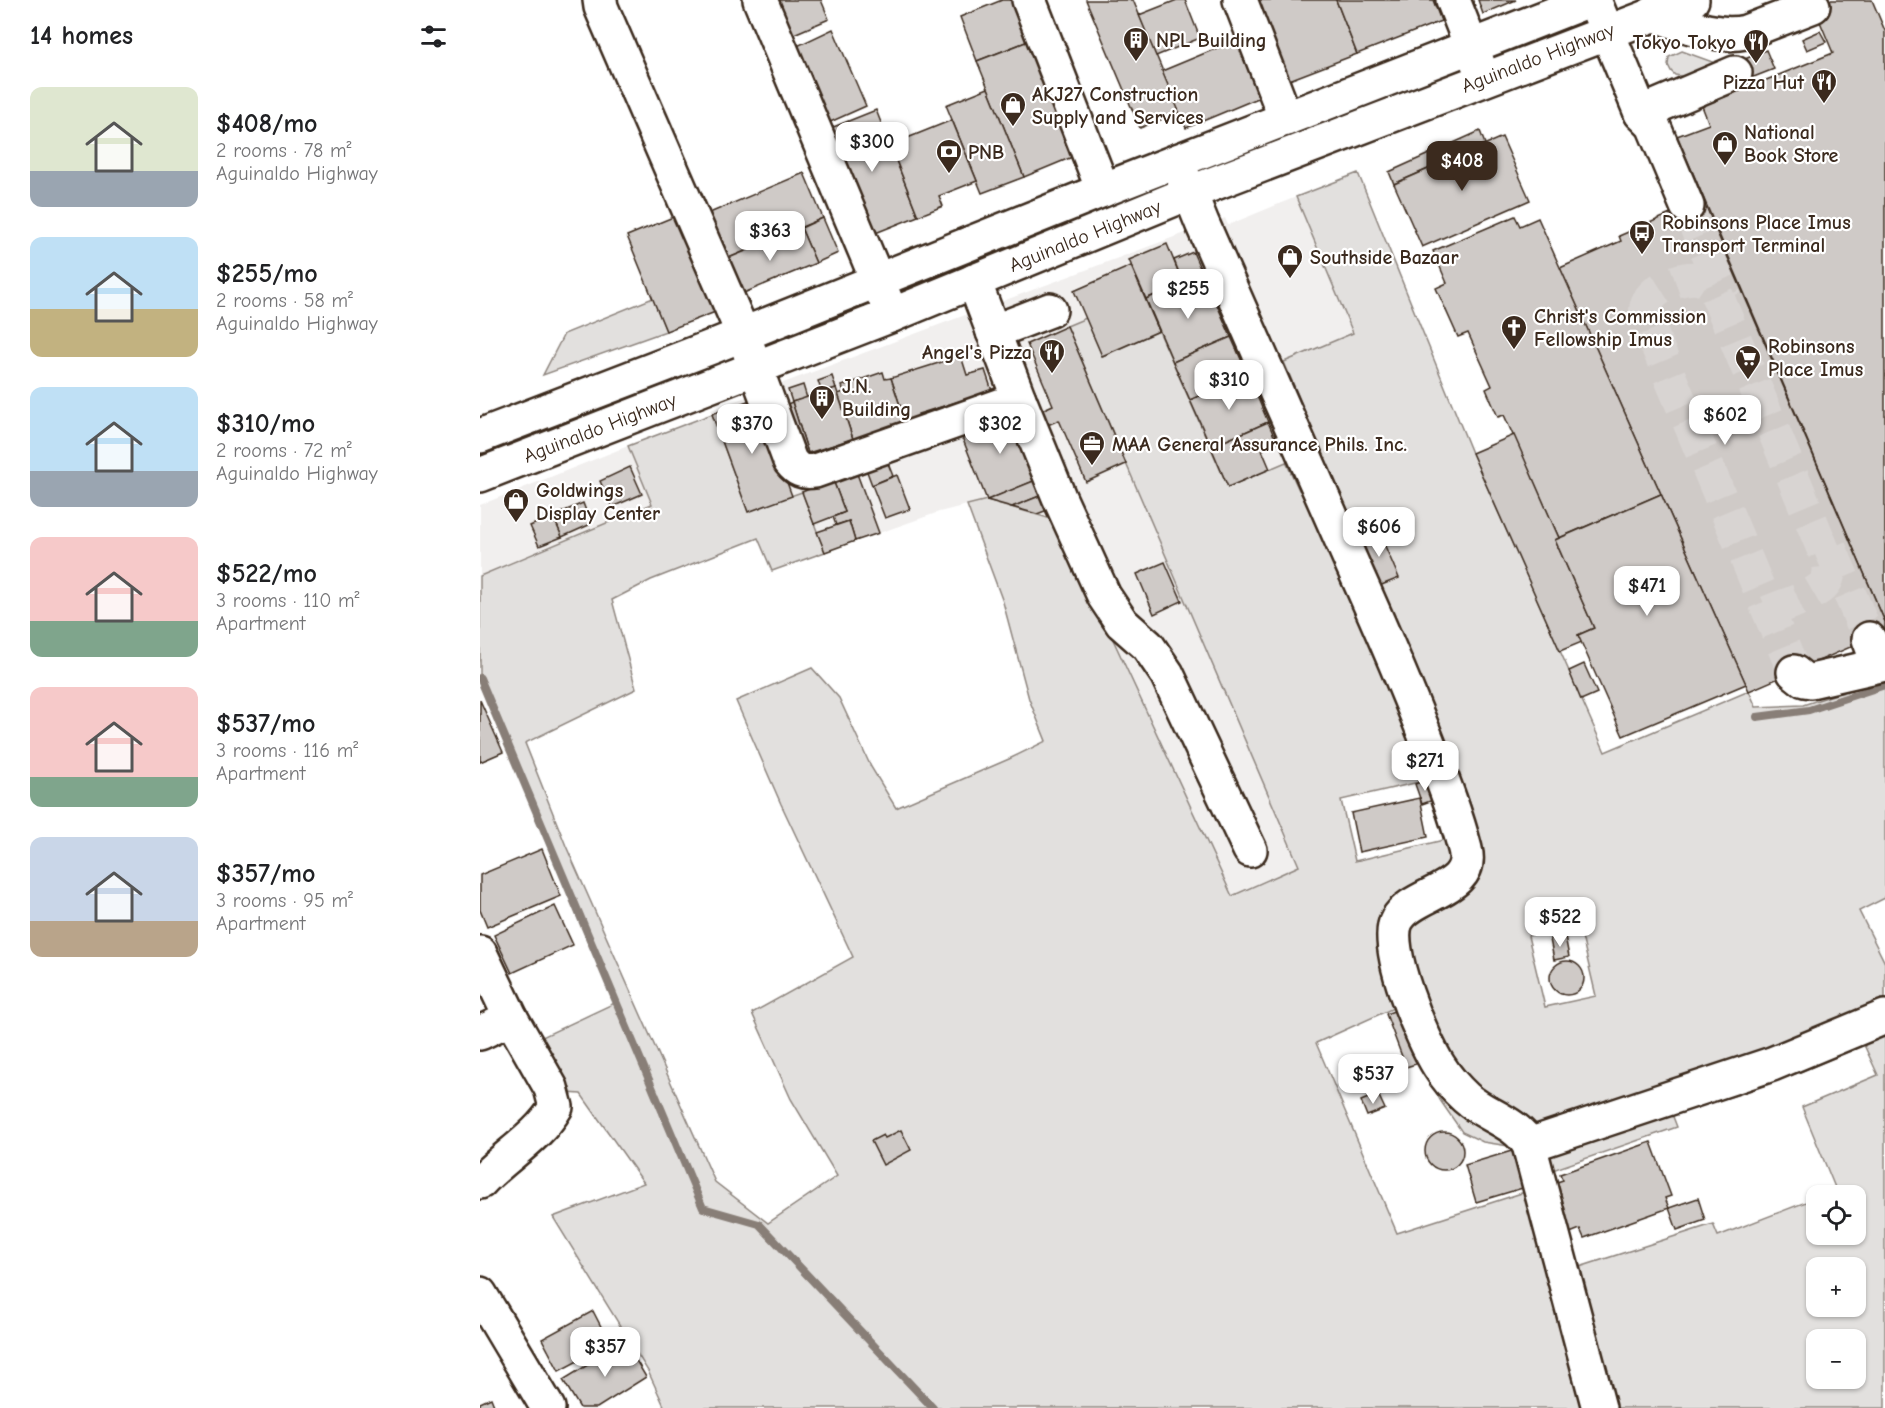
<!DOCTYPE html>
<html lang="en">
<head>
<meta charset="utf-8">
<style>
	:root { --surface:#fff; --page:#f6f6f6; --text:#202124; --muted:#757577; --accent:#3b2a1e }
	body { margin:0; font-family:"Comic Neue",sans-serif; background:var(--page); color:var(--text); height:100vh; display:flex; flex-direction:column; font-size:22px; white-space:nowrap }
	* { box-sizing:border-box; margin:0 }
	p { font-size:20px; color:var(--muted) }
	.icon { flex:none; width:33px; height:33px; fill:none; stroke:currentColor; stroke-width:2; stroke-linecap:round; stroke-linejoin:round }
	.map { position:relative; flex:1; overflow:hidden }
	.side { display:flex; flex-direction:column; background:var(--surface); width:480px }
	.side>* { flex:none }
	.fabs { position:absolute; left:1326px; top:1185px; display:grid; gap:12px }
	.fabs a { display:grid; place-items:center; width:60px; height:60px; border-radius:12px; background:var(--surface); box-shadow:0 2px 4px #0004; font-size:30px }
	.price { position:absolute; translate:-50% -51px; padding:0 14px; border-radius:12px; background:#fff; color:#222; font-size:20px; line-height:39px; filter:drop-shadow(0 2px 3px #0008) }
	.price::after { content:''; position:absolute; left:50%; top:36px; width:18px; height:14px; margin-left:-9px; background:inherit; clip-path:polygon(0 0,100% 0,50% 100%) }
	.price.selected { background:var(--accent); color:#fff }
	ul { padding:0; list-style:none }
	li { display:flex; align-items:center; gap:18px; height:150px; padding:0 30px }
	li span { display:grid; place-items:center; flex:none; width:168px; height:120px; border-radius:12px; color:#555 }
	li>.icon { margin-inline-start:auto }
	span .icon { width:72px; height:72px; fill:#fffc; stroke-width:1 }
	li b { font-size:26px }
	h2 { display:flex; justify-content:space-between; align-items:center; height:72px; padding:0 30px; font-size:26px }
	main { display:flex; flex:1; min-height:0 }
	.map>svg:first-child { display:block }
	.built { fill:#f1efee }
	.green { fill:#e2e0de; stroke:#8e857e; stroke-width:1.5; fill-rule:evenodd }
	.lines { fill:none; stroke-linecap:round; stroke-linejoin:round }
	.stream { stroke:#887e77; stroke-width:8 }
	.building { fill:#cfcac7; stroke:#3b2a1e; stroke-width:1.5 }
	.minor-tunnel { stroke:#d8d4d2; stroke-width:33; stroke-dasharray:33 16; stroke-linecap:butt }
	.minor-casing { stroke:#3b2a1e; stroke-width:38 }
	.highway-casing { stroke:#3b2a1e; stroke-width:38 }
	.minor { stroke:#fff; stroke-width:33 }
	.highway { stroke:#fff; stroke-width:33 }
	.labels { text-anchor:middle; dominant-baseline:central; stroke-width:4.5; stroke-linejoin:round; paint-order:stroke }
	.poi-label { font-size:20px; font-weight:bold; fill:#3b2a1e; stroke:#fff; text-anchor:start }
	.street-label { font-size:20px; fill:#3b2a1e; stroke:#fff }
</style>
</head>
<body>
<main>
<section class="side">
<h2>14 homes<svg class="icon" aria-label="filters" viewBox="0 0 24 24"><path d="M4 7h16M4 17h16"/><circle cx="9" cy="7" r="2"/><circle cx="15" cy="17" r="2"/></svg></h2>
<ul>
<li><span style="background:linear-gradient(#dfe7d0 70%,#9aa5b1 0)"><svg class="icon" aria-label="home" viewBox="0 0 24 24"><path d="M3 11l9-7 9 7M6 9v11h12V9"/></svg></span><div><b>$408/mo</b><p>2 rooms · 78 m²</p><p>Aguinaldo Highway</p></div></li>
<li><span style="background:linear-gradient(#bfe0f5 60%,#c2b280 0)"><svg class="icon" aria-label="home" viewBox="0 0 24 24"><path d="M3 11l9-7 9 7M6 9v11h12V9"/></svg></span><div><b>$255/mo</b><p>2 rooms · 58 m²</p><p>Aguinaldo Highway</p></div></li>
<li><span style="background:linear-gradient(#bfe0f5 70%,#9aa5b1 0)"><svg class="icon" aria-label="home" viewBox="0 0 24 24"><path d="M3 11l9-7 9 7M6 9v11h12V9"/></svg></span><div><b>$310/mo</b><p>2 rooms · 72 m²</p><p>Aguinaldo Highway</p></div></li>
<li><span style="background:linear-gradient(#f6c9c9 70%,#7fa58c 0)"><svg class="icon" aria-label="home" viewBox="0 0 24 24"><path d="M3 11l9-7 9 7M6 9v11h12V9"/></svg></span><div><b>$522/mo</b><p>3 rooms · 110 m²</p><p>Apartment</p></div></li>
<li><span style="background:linear-gradient(#f6c9c9 75%,#7fa58c 0)"><svg class="icon" aria-label="home" viewBox="0 0 24 24"><path d="M3 11l9-7 9 7M6 9v11h12V9"/></svg></span><div><b>$537/mo</b><p>3 rooms · 116 m²</p><p>Apartment</p></div></li>
<li><span style="background:linear-gradient(#c9d6e8 70%,#b9a48a 0)"><svg class="icon" aria-label="home" viewBox="0 0 24 24"><path d="M3 11l9-7 9 7M6 9v11h12V9"/></svg></span><div><b>$357/mo</b><p>3 rooms · 95 m²</p><p>Apartment</p></div></li>
</ul>
</section>
<div class="map">
<svg width="1405" height="1408" viewBox="0 0 1405 1408">
	<rect width="100%" height="100%" fill="#fff"/>
	<filter id="ink" filterUnits="userSpaceOnUse"><feTurbulence type="fractalNoise" baseFrequency=".0167" numOctaves="2"/><feDisplacementMap in="SourceGraphic" scale="12" xChannelSelector="R" yChannelSelector="G"/><feConvolveMatrix kernelMatrix="1 2 1 2 8 2 1 2 1" color-interpolation-filters="sRGB"/></filter>
	<g filter="url(#ink)">
		<g class="built">
			<polygon points="816,197 873,334 804,362 852,476 819,490 806,462 748,487 680,331 622,356 587,327 819,866 752,896 600,568 557,514 507,500 459,512 345,552 322,492 268,512 231,410 745,218 748,225"/>
			<polygon points="148,446 172,504 0,576 0,505"/>
		</g>
		<g class="green">
			<polygon points="1202,51 1238,64 1206,77 1195,75 1191,71 1188,65 1189,57"/>
			<path d="M878,173l114,280 133,299 144,-61 7,16 47,-2 82,-27v220l-26,13 26,52v445h-1220l-17,-37 -95,-154 91,-34 -63,-89 -14,-1 -27,-55 77,-36 -137,-324v-102l172,-72 -24,-58 84,-32 36,97 54,-19 23,60 -53,19 -14,-33 -107,42 -39,20 24,89 -111,54 41,103 149,336 53,41 69,-47 -46,-77 -39,-86 101,-56 -72,-153 -45,-103 76,-33 27,30 32,69 25,41 113,-49 37,-18 -17,-42 -26,-97 -36,-97 20,-5 71,21 174,375 67,-30 -232,-540 19,-8 17,38 56,-25 69,156 58,-25 13,28 33,-14 -48,-114 69,-29 -57,-136zM948,780l20,59 -93,22 -14,-61zM1099,924l17,72 -51,11 -17,-71zM920,1005l22,59 18,36 22,32 21,10 32,5 29,26 133,-46 -5,-13 71,-21 57,-21 64,-27 14,30 -76,32 34,83 -13,5 33,1v38h-40v-36l-98,38 -5,-12 -143,46 -42,-79 -131,42 -81,-190zM1336,1268h40v38h-40zM1336,1340h40v38h-40z"/>
			<polygon points="173,298 186,331 63,375 84,334"/>
		</g>
		<g class="lines">
			<g class="stream">
				<polyline points="0,678 223,1208 279,1224 453,1408"/>
				<polyline points="1277,717 1329,710 1405,685"/>
			</g>
		</g>
		<g class="building">
			<polygon points="291,0 341,0 349,19 307,37"/>
			<polygon points="522,0 535,0 551,40 497,61 480,17"/>
			<polygon points="606,0 653,0 700,112 660,128"/>
			<polygon points="697,0 705,0 720,38 676,56 659,15"/>
			<polygon points="772,0 856,0 877,54 804,82"/>
			<polygon points="856,0 953,0 961,21 877,54"/>
			<polygon points="998,0 1036,0 1003,14"/>
			<polygon points="1331,0 1392,0 1405,31 1405,622 1197,136 1229,124 1222,106 1353,53"/>
			<polygon points="353,29 386,106 348,123 315,47"/>
			<polygon points="1340,31 1346,42 1327,50 1322,39"/>
			<polygon points="759,39 783,96 706,128 682,71"/>
			<polygon points="551,40 597,155 544,177 497,61"/>
			<polygon points="1286,50 1294,69 1266,80 1258,62"/>
			<polygon points="508,88 544,177 502,193 466,105"/>
			<polygon points="396,110 438,216 388,236 346,130"/>
			<polygon points="472,120 497,181 459,196 463,206 438,216 410,145"/>
			<polygon points="1000,131 1005,144 914,184 909,172"/>
			<polygon points="1022,137 1050,200 942,247 914,184"/>
			<polygon points="324,173 343,218 244,260 225,215"/>
			<polygon points="1223,200 1405,622 1405,632 1269,691 1080,268 1141,241 1139,236"/>
			<polygon points="198,215 238,311 186,331 147,236"/>
			<polygon points="1035,216 1040,226 1058,218 1181,494 1079,538 1024,415 1018,417 1006,389 1012,386 988,333 978,337 956,288 967,283 953,251"/>
			<polygon points="343,218 358,253 336,263 321,228"/>
			<polygon points="321,228 336,263 259,295 244,260"/>
			<polygon points="687,244 703,283 666,299 649,260"/>
			<polygon points="713,252 723,275 703,283 694,260"/>
			<polygon points="651,266 679,331 622,356 594,291"/>
			<polygon points="723,275 727,282 698,295 694,287"/>
			<polygon points="727,282 751,337 693,362 666,299 694,287 698,295"/>
			<polygon points="587,326 646,464 606,482 579,420 561,428 555,413 573,405 547,344"/>
			<polygon points="751,337 768,375 710,400 693,362"/>
			<polygon points="481,356 487,375 505,370 512,391 438,414 441,423 427,427 411,378"/>
			<polygon points="403,372 405,379 411,378 427,427 375,445 358,394 364,392 362,386"/>
			<polygon points="768,375 788,422 731,447 710,400"/>
			<polygon points="352,376 356,388 342,393 338,381"/>
			<polygon points="323,385 327,398 312,402 308,390"/>
			<polygon points="356,388 373,439 328,453 312,402"/>
			<polygon points="276,398 312,496 268,512 232,414"/>
			<polygon points="312,402 328,453 319,456 303,406"/>
			<polygon points="534,411 561,478 507,500 480,432"/>
			<polygon points="788,422 797,443 782,450 790,469 748,487 731,447"/>
			<polygon points="1034,435 1079,538 1075,540 1114,628 1098,635 1102,642 1080,651 992,453"/>
			<polygon points="407,461 413,476 392,485 386,469"/>
			<polygon points="150,467 162,494 132,507 120,481"/>
			<polygon points="376,471 399,533 375,541 369,521 356,525 353,517 365,512 353,480"/>
			<polygon points="417,475 430,509 405,518 392,485"/>
			<polygon points="561,478 567,493 532,507 507,500"/>
			<polygon points="353,480 365,512 334,524 322,492"/>
			<polygon points="567,493 573,508 557,514 532,507"/>
			<polygon points="1181,494 1266,684 1143,736 1098,635 1114,628 1075,540"/>
			<polygon points="103,503 111,524 82,537 73,516"/>
			<polygon points="73,516 82,537 59,546 50,526"/>
			<polygon points="369,521 375,541 345,552 337,532"/>
			<polygon points="898,530 919,578 899,586 879,538"/>
			<polygon points="685,562 702,601 674,614 657,574"/>
			<polygon points="1104,664 1117,693 1101,700 1089,671"/>
			<polygon points="0,700 23,752 0,762"/>
			<polygon points="948,779 956,799 942,804 935,784"/>
			<polygon points="940,798 948,837 879,852 871,813"/>
			<polygon points="62,849 81,896 7,927 0,910 0,875"/>
			<polygon points="75,906 93,945 32,973 14,935"/>
			<polygon points="1085,936 1089,957 1074,960 1070,939"/>
			<circle cx="1087" cy="978" r="17"/>
			<polygon points="919,1009 939,1063 926,1067 906,1014"/>
			<polygon points="898,1094 905,1109 887,1116 881,1101"/>
			<polygon points="421,1130 431,1150 403,1165 391,1141 403,1135 405,1138"/>
			<circle cx="964" cy="1151" r="19"/>
			<polygon points="1171,1142 1191,1196 1185,1198 1189,1208 1104,1238 1100,1229 1085,1235 1068,1185 1083,1180 1080,1174"/>
			<polygon points="1035,1150 1046,1187 996,1202 985,1165"/>
			<polygon points="1218,1198 1225,1220 1197,1230 1189,1208"/>
			<polygon points="113,1311 130,1344 79,1371 62,1339"/>
			<polygon points="145,1342 166,1377 117,1408 100,1408 83,1380"/>
			<polygon points="11,1398 15,1408 0,1408 0,1403"/>
		</g>
		<g class="lines">
			<g class="minor-tunnel">
				<polyline points="1207,206 1246,299"/>
				<polyline points="1350,548 1389,639"/>
				<path d="M1288,612c15,-7 52,-17 59,-32 3,-7 2,-13 1,-19l-112,-268c-3,-6 -7,-11 -13,-13 -16,-6 -47,6 -55,21 -3,6 -3,12 -2,19l148,352"/>
			</g>
			<defs>
				<g id="minor">
					<path d="M120,0l1,7 142,327 47,127c7,9 13,12 25,10l204,-72"/>
					<polyline points="280,0 412,315"/>
					<polyline points="549,0 623,190"/>
					<polyline points="760,0 806,119"/>
					<polyline points="973,0 1004,79"/>
					<polyline points="1114,0 1161,113 1173,125 1207,206"/>
					<path d="M1172,14c29,9 63,25 94,18l67,-26"/>
					<polyline points="1161,113 1255,73"/>
					<path d="M697,161l25,62c51,114 100,229 151,343 27,60 53,120 77,182 13,33 26,66 35,101 11,42 -53,43 -68,71 -15,26 26,121 42,146 7,11 17,23 27,32 20,18 49,23 63,47l70,263"/>
					<polyline points="494,281 539,399 579,497 624,596 642,623 668,646 687,674 770,850"/>
					<polyline points="513,332 570,310"/>
					<polyline points="1389,639 1399,665"/>
					<polyline points="1314,672 1324,680 1331,681 1405,664"/>
					<path d="M0,953l31,65 40,70 5,19c-18,31 -52,49 -76,75"/>
					<polyline points="0,1033 31,1018"/>
					<polyline points="1049,1145 1292,1064 1405,1017"/>
					<polyline points="0,1294 68,1408"/>
				</g>
				<g id="highway">
					<polyline points="0,436 234,346 623,190 1110,0"/>
					<polyline points="0,475 412,315 709,193 1212,0"/>
				</g>
			</defs>
			<use href="#minor" class="minor-casing"/>
			<use href="#highway" class="highway-casing"/>
			<use href="#minor" class="minor"/>
			<use href="#highway" class="highway"/>
		</g>
	</g>
	<defs>
		<symbol id="building-pin" viewBox="-11 -11 22 30"><path d="M0 17L-7.5 6A9.5 9.5 0 1 1 7.5 6Z" fill="#3b2a1e" stroke="#fff"/><path d="M-4-6H4V6H1V3H-1V6H-4ZM-2.5-4.3h1.7v1.8h-1.7ZM.8-4.3h1.7v1.8H.8ZM-2.5-1h1.7V.8h-1.7ZM.8-1h1.7V.8H.8Z" fill="#fff"/></symbol>
		<symbol id="restaurant-pin" viewBox="-11 -11 22 30"><path d="M0 17L-7.5 6A9.5 9.5 0 1 1 7.5 6Z" fill="#3b2a1e" stroke="#fff"/><path d="M-5-6h1v4h1v-4h1v4h1v-4h1v5L-1.5 .5V6h-2V.5L-5-1ZM5-6V6H3V1.5H1.5Q1.5-4 5-6Z" fill="#fff"/></symbol>
		<symbol id="shop-pin" viewBox="-11 -11 22 30"><path d="M0 17L-7.5 6A9.5 9.5 0 1 1 7.5 6Z" fill="#3b2a1e" stroke="#fff"/><path d="M-5-2.5h2.3a2.7 3.5 0 0 1 5.4 0H5L5.5 6h-11ZM-1.5-2.5h3a1.5 2.3 0 0 0-3 0Z" fill="#fff"/></symbol>
		<symbol id="bank-pin" viewBox="-11 -11 22 30"><path d="M0 17L-7.5 6A9.5 9.5 0 1 1 7.5 6Z" fill="#3b2a1e" stroke="#fff"/><path d="M-6-4H6V4H-6ZM0-2.3a2.3 2.3 0 1 0 0 4.6a2.3 2.3 0 1 0 0-4.6Z" fill="#fff"/></symbol>
		<symbol id="bus-pin" viewBox="-11 -11 22 30"><path d="M0 17L-7.5 6A9.5 9.5 0 1 1 7.5 6Z" fill="#3b2a1e" stroke="#fff"/><path d="M-5-6H5V4H4V6H2V4H-2V6H-4V4H-5ZM-3.5-4V0h7V-4ZM-3.5 1.2v1.5H-2V1.2ZM2 1.2v1.5H3.5V1.2Z" fill="#fff"/></symbol>
		<symbol id="church-pin" viewBox="-11 -11 22 30"><path d="M0 17L-7.5 6A9.5 9.5 0 1 1 7.5 6Z" fill="#3b2a1e" stroke="#fff"/><path d="M-1.2-6h2.4v3.5h3.3v2.4h-3.3V6h-2.4V-.1h-3.3v-2.4h3.3Z" fill="#fff"/></symbol>
		<symbol id="supermarket-pin" viewBox="-11 -11 22 30"><path d="M0 17L-7.5 6A9.5 9.5 0 1 1 7.5 6Z" fill="#3b2a1e" stroke="#fff"/><path d="M-6-5.5h2.5l.6 2H6L4.5 2H-2.5L-4.4-4H-6ZM-1.5 3.2a1.3 1.3 0 1 0 .1 0ZM3 3.2a1.3 1.3 0 1 0 .1 0Z" fill="#fff"/></symbol>
		<symbol id="office-pin" viewBox="-11 -11 22 30"><path d="M0 17L-7.5 6A9.5 9.5 0 1 1 7.5 6Z" fill="#3b2a1e" stroke="#fff"/><path d="M-6-3h4V-5.5h4V-3h4V5H-6ZM-1-4.5V-3h2v-1.5ZM-6 0V1H6V0Z" fill="#fff"/></symbol>
	</defs>
	<g fill-rule="evenodd">
		<use href="#building-pin" x="641" y="25" width="30" height="40"/>
		<use href="#restaurant-pin" x="1261" y="27" width="30" height="40"/>
		<use href="#restaurant-pin" x="1329" y="67" width="30" height="40"/>
		<use href="#shop-pin" x="518" y="90" width="30" height="40"/>
		<use href="#shop-pin" x="1230" y="129" width="30" height="40"/>
		<use href="#bank-pin" x="454" y="137" width="30" height="40"/>
		<use href="#bus-pin" x="1147" y="218" width="30" height="40"/>
		<use href="#shop-pin" x="795" y="242" width="30" height="40"/>
		<use href="#church-pin" x="1019" y="313" width="30" height="40"/>
		<use href="#restaurant-pin" x="557" y="337" width="30" height="40"/>
		<use href="#supermarket-pin" x="1253" y="343" width="30" height="40"/>
		<use href="#building-pin" x="327" y="383" width="30" height="40"/>
		<use href="#office-pin" x="597" y="429" width="30" height="40"/>
		<use href="#shop-pin" x="21" y="486" width="30" height="40"/>
	</g>
	<g class="labels">
		<g class="poi-label">
			<text x="676" y="40">NPL Building</text>
			<text x="1256" y="42" text-anchor="end">Tokyo Tokyo</text>
			<text x="1324" y="82" text-anchor="end">Pizza Hut</text>
			<text x="552" y="94">AKJ27 Construction<tspan x="552" dy="23">Supply and Services</tspan></text>
			<text x="1264" y="132">National<tspan x="1264" dy="23">Book Store</tspan></text>
			<text x="488" y="152">PNB</text>
			<text x="1182" y="222">Robinsons Place Imus<tspan x="1182" dy="23">Transport Terminal</tspan></text>
			<text x="830" y="257">Southside Bazaar</text>
			<text x="1054" y="316">Christ's Commission<tspan x="1054" dy="23">Fellowship Imus</tspan></text>
			<text x="1288" y="346">Robinsons<tspan x="1288" dy="23">Place Imus</tspan></text>
			<text x="552" y="352" text-anchor="end">Angel's Pizza</text>
			<text x="362" y="386">J.N.<tspan x="362" dy="23">Building</tspan></text>
			<text x="632" y="444">MAA General Assurance Phils. Inc.</text>
			<text x="56" y="490">Goldwings<tspan x="56" dy="23">Display Center</tspan></text>
		</g>
		<g class="street-label">
			<text transform="translate(1058 58) rotate(-21)">Aguinaldo Highway</text>
			<text transform="translate(605 236) rotate(-22)">Aguinaldo Highway</text>
			<text transform="translate(120 428) rotate(-21)">Aguinaldo Highway</text>
		</g>
	</g>
</svg>
<div class="fabs">
<a><svg class="icon" aria-label="locate" viewBox="0 0 24 24"><circle cx="12" cy="12" r="6"/><path d="M12 2v4M12 18v4M2 12h4M18 12h4"/></svg></a>
<a>+</a>
<a>−</a>
</div>
<b class="price" style="left:392px;top:173px">$300</b>
<b class="price selected" style="left:982px;top:192px">$408</b>
<b class="price" style="left:290px;top:262px">$363</b>
<b class="price" style="left:708px;top:320px">$255</b>
<b class="price" style="left:749px;top:411px">$310</b>
<b class="price" style="left:1245px;top:446px">$602</b>
<b class="price" style="left:272px;top:455px">$370</b>
<b class="price" style="left:520px;top:455px">$302</b>
<b class="price" style="left:899px;top:558px">$606</b>
<b class="price" style="left:1167px;top:617px">$471</b>
<b class="price" style="left:945px;top:792px">$271</b>
<b class="price" style="left:1080px;top:948px">$522</b>
<b class="price" style="left:893px;top:1105px">$537</b>
<b class="price" style="left:125px;top:1378px">$357</b>
</div>
</main>
</body>
</html>
